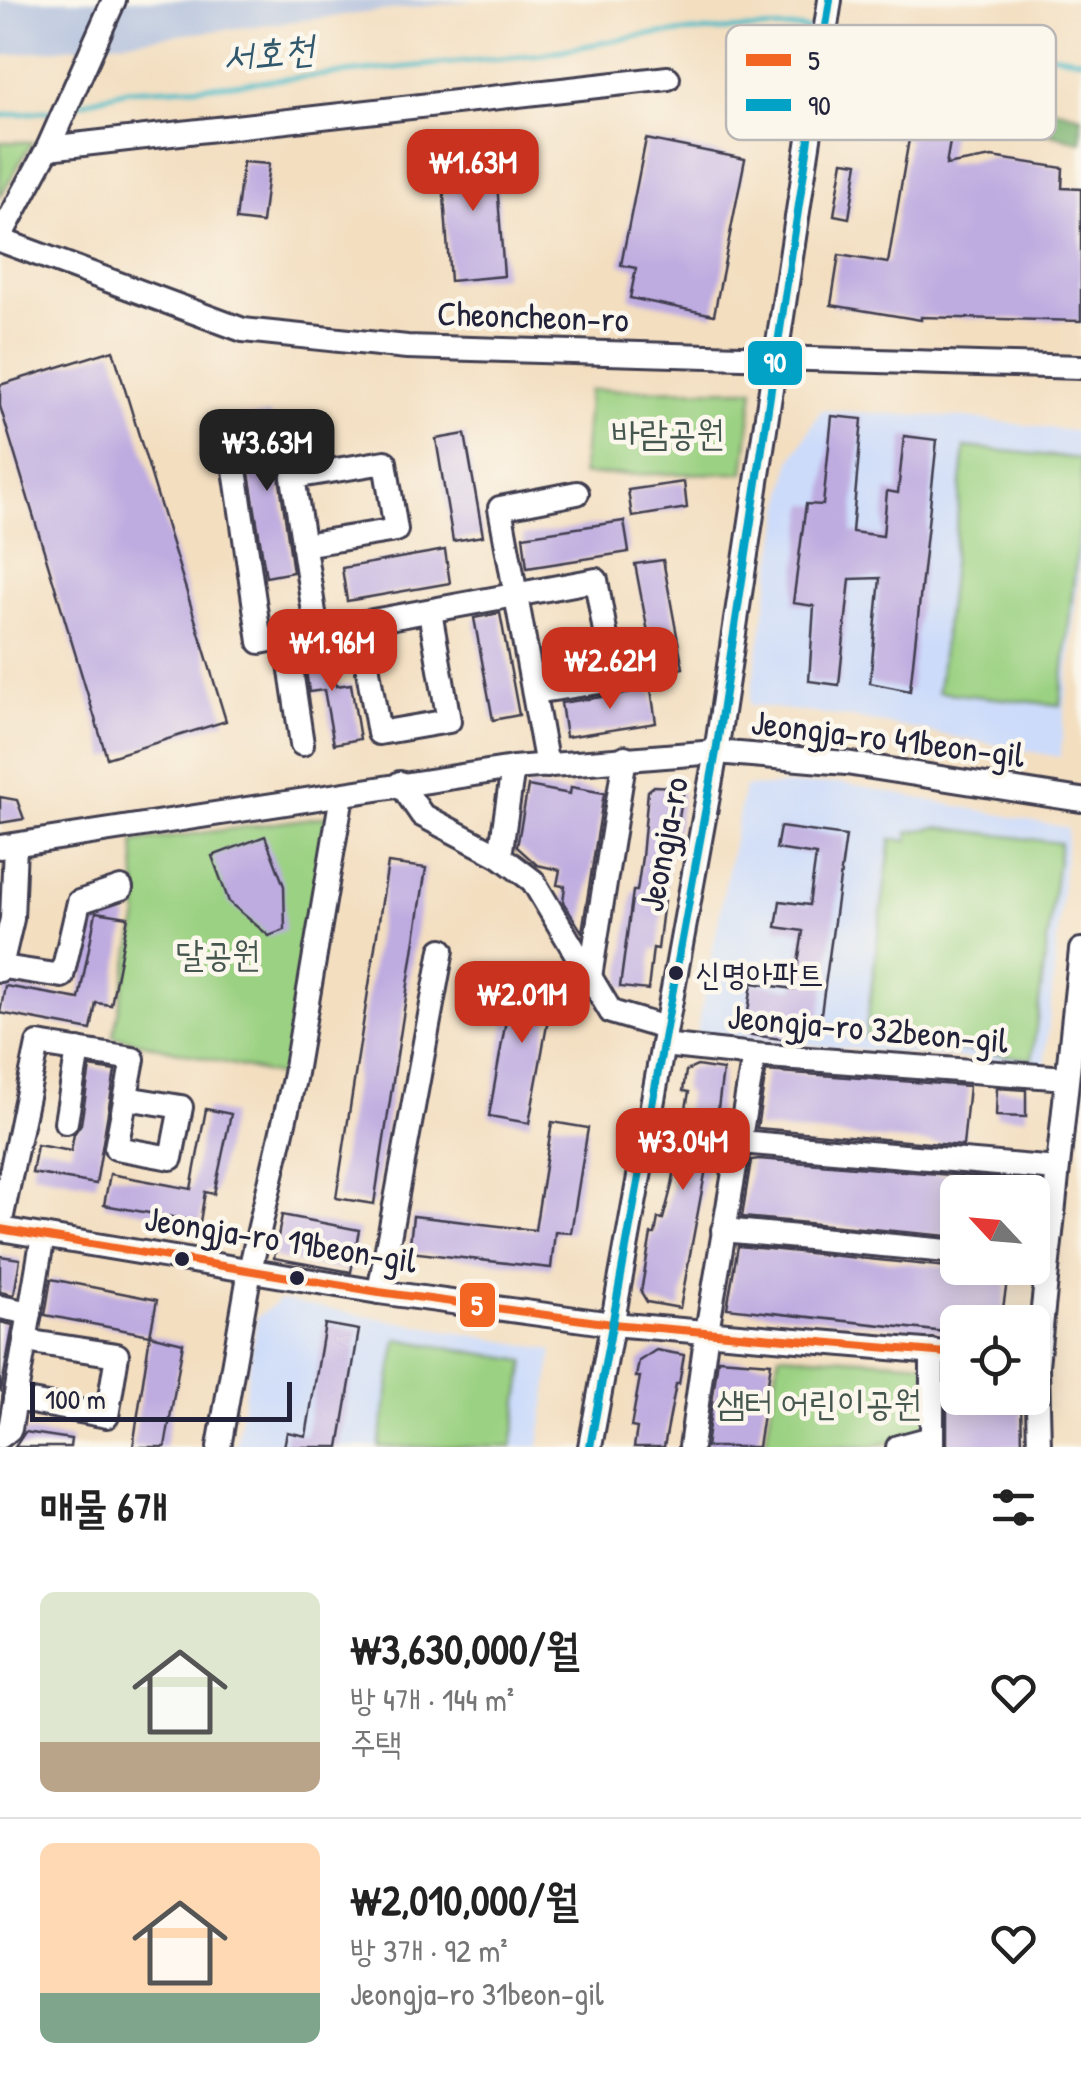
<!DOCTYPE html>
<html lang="ko">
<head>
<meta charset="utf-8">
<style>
	:root { --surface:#fff; --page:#f2f2f2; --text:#222; --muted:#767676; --line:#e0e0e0; --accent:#c8321e }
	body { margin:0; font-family:"Patrick Hand","Poor Story",sans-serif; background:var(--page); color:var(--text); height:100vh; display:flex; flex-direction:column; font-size:38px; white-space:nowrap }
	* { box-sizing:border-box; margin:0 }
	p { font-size:32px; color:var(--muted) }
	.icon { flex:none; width:55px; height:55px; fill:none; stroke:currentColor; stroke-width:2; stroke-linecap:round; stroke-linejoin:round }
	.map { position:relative; height:1447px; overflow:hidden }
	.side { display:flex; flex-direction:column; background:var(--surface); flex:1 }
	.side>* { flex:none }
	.needle { width:65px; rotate:296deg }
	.fabs { position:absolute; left:940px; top:1175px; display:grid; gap:20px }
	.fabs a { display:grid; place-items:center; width:110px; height:110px; border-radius:15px; background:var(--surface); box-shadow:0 5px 25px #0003; font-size:50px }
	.scale { position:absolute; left:30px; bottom:25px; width:262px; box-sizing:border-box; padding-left:10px; border:5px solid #22223b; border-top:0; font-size:28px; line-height:35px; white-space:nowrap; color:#22223b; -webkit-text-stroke:8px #fbf7ec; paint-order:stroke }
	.price { position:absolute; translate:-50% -85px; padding:0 22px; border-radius:20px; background:var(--accent); color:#fff; font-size:32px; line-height:65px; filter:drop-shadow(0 2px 5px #0008) }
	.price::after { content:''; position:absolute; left:50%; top:60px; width:30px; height:22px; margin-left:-15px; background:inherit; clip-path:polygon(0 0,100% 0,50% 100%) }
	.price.selected { background:#222; color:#fff }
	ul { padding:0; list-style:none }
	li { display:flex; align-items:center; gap:30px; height:250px; padding:0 40px }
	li+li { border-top:2px solid var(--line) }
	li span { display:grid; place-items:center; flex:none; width:280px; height:200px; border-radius:15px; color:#555 }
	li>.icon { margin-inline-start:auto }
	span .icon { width:120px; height:120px; fill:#fffc; stroke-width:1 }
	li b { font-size:42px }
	h2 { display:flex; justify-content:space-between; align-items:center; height:120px; padding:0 40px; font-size:42px }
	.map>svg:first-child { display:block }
	.built { fill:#ccdbfa }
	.industrial { fill:#b8c5de }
	.green { fill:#9bd182; stroke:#5e7a5e; stroke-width:2.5 }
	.forest { fill:#7cb370; stroke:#4f6a56; stroke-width:2.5 }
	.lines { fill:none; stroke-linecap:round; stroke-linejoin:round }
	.stream { stroke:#4ebbc6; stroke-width:5 }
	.building { fill:#beabe0 }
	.minor-casing { stroke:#413e4f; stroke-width:28 }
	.minor { stroke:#fff; stroke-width:22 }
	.bus-1-casing { stroke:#fbf7ec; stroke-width:15 }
	.bus-2-casing { stroke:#fbf7ec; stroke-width:15 }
	.bus-1 { stroke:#f26522; stroke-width:8 }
	.bus-2 { stroke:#02a2c7; stroke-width:8 }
	.bus-dot { fill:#22223b; stroke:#fbf7ec; stroke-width:4 }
	.labels { text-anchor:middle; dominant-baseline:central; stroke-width:9; stroke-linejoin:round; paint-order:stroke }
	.bus-label { font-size:32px; fill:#22223b; stroke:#fbf7ec; text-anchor:start }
	.street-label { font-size:35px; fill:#22223b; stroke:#fbf7ec }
	.park-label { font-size:35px; fill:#465750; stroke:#fbf7ec }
	.water-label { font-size:38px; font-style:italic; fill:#31586c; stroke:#fbf7ec }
	.key { fill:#fbf7ec; stroke:#bab7b7; stroke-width:2.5 }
	.key-label { font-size:28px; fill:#22223b }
	.line-badge { stroke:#fbf7ec; stroke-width:4 }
	.badge-label { font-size:28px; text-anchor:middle; font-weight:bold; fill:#fff }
</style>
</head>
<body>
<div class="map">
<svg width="1081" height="1447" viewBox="0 0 1081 1447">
	<rect width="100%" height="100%" fill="#fbf7ec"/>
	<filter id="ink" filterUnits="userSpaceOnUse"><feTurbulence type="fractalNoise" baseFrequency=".01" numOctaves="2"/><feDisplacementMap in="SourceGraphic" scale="20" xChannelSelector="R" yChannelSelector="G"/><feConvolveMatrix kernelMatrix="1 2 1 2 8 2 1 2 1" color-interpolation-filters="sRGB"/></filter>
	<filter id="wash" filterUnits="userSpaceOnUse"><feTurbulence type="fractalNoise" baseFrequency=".0048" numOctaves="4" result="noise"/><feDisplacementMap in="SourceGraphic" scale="40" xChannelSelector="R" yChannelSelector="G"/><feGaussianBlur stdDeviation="2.25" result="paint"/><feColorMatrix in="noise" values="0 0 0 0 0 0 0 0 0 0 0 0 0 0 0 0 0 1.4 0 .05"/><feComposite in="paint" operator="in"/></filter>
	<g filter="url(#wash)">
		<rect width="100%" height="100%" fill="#f3dec0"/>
		<g class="built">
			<polygon points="821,410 966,418 1081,432 1081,551 1060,757 854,718 749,705 790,463"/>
			<polygon points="843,783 1068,828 1045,1065 696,1036 744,787"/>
			<polygon points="280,1300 553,1350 539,1447 236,1447 257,1317"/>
		</g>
		<polygon class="industrial" points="0,0 476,0 0,56"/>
		<g class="green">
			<polygon points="0,142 32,142 0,197"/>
			<polygon points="754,389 744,473 582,475 589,390"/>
			<polygon points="965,447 1081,459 1081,513 1060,705 938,692"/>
			<polygon points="327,816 285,1077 113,1036 138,916 134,842"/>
			<polygon points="937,827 1060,843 1032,1059 865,1037 891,839 909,841 908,832"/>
			<polygon points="397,1339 525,1361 512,1447 379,1447"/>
			<polygon points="779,1354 926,1363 927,1433 871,1447 765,1447"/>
		</g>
		<polygon class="forest" points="844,79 1009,95 1081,116 1081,142 1012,123 958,113 842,101"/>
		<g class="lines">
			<g class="stream">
				<path d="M830,34c83,13 168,10 251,25"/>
				<polyline points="77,104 127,90 212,86 542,54 644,35 746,29 798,28 819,32"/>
				<polyline points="0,116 56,110"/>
			</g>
		</g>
		<g id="blocks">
			<g class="building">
				<polygon points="852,110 953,124 946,165 992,157 1063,168 1062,188 1081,189 1081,321 921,317 921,320 831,305 839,255 888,263 909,139 849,131"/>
				<polygon points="646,139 745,159 714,315 630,298 636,268 621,265"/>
				<polygon points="494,143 504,276 450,281 442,167 457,166 455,146"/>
				<polygon points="843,161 858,163 849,218 834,215"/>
				<polygon points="243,162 269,164 262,223 236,220"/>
				<polygon points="113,350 226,721 107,758 0,406 0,385"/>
				<polygon points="270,414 293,572 266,577 240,418"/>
				<polygon points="832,416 862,419 852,532 883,536 887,491 898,493 904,436 937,440 910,691 870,683 880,578 850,579 839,685 809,681 814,606 793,603 806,504 823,505"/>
				<polygon points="465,434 483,536 453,541 436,439"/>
				<polygon points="684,482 687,508 632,517 628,490"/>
				<polygon points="624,521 629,552 527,568 523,536"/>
				<polygon points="445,550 450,583 347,601 342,568"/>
				<polygon points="663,560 683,668 656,674 635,564"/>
				<polygon points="500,613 519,715 493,720 474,618"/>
				<polygon points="329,644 336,686 351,684 360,739 334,744 324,690 309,692 303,649"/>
				<polygon points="650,682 656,723 566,737 561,703 628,693 640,683"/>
				<polygon points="528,786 570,794 571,787 604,793 582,932 563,902 565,886 557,885 560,870 537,865 517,847"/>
				<polygon points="654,786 675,787 683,794 673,852 670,852 658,949 653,948 648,990 620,987 633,891 637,891 642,857 648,791"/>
				<polygon points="0,797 17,800 24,819 0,823"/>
				<polygon points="780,827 846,836 818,1035 802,1033 795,1041 745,1034 752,983 794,989 803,931 776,927 780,901 809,905 816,855 776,849"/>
				<polygon points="265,836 284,886 285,930 269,936 229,902 212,856"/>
				<polygon points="388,863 426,868 374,1204 336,1198"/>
				<polygon points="96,912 128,917 111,1005 96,1003 91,1030 0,1013 5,986 79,999"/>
				<polygon points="515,969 556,976 529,1123 489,1116"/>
				<polygon points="697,1066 723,1070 716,1124 711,1123 705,1157 708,1158 680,1308 647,1302 641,1292 651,1234 655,1234 658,1218 663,1219 672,1185 689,1092 683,1091 686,1071"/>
				<polygon points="90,1067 115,1071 96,1184 32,1173 37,1145 71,1151 74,1134 81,1124"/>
				<polygon points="766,1071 969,1086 963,1146 757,1128"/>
				<polygon points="997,1088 1026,1090 1026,1117 996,1116"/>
				<polygon points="206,1109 231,1114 214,1194 205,1192 200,1222 104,1205 110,1174 191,1189"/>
				<polygon points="552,1122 588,1128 571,1233 555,1232 551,1268 409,1252 413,1216 535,1230"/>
				<polygon points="759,1159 1011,1180 1010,1192 958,1192 958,1237 742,1217 751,1160"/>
				<polygon points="282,1215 359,1230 351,1272 274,1258"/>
				<polygon points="738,1246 958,1268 1009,1268 1001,1322 956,1322 955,1333 727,1308"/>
				<polygon points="0,1256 20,1259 14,1295 0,1292"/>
				<polygon points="51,1279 157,1300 150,1335 45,1315"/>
				<polygon points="0,1322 13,1325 1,1391 0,1390"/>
				<polygon points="325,1324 359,1330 339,1447 284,1447 287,1432 306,1436"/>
				<polygon points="150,1335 183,1343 165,1447 133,1447"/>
				<polygon points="656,1350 684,1355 679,1384 676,1384 664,1447 634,1447 637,1428 631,1427 640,1377 636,1377 639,1361"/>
				<polygon points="718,1359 771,1363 758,1447 706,1447"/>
				<polygon points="947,1379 958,1379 958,1398 1021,1398 1022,1447 947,1447"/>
				<polygon points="25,1432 71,1439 70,1447 15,1447"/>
			</g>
		</g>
	</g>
	<g filter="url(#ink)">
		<use href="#blocks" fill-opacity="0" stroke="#413e4f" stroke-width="2.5"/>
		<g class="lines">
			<defs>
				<g id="minor">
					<polyline points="48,148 668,78"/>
					<polyline points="0,237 48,148 114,0"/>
					<polyline points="0,240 243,330 407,347 1081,367"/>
					<polyline points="230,435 260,642 286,637"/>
					<polyline points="303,545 396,530 385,462 293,477 317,632"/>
					<polyline points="360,625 379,733 449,721 430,612"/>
					<polyline points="534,692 626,678"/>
					<polyline points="302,744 286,637 596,580 607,643"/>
					<polyline points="547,766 500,508 577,493"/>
					<polyline points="400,783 422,815 500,856 533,881 611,1012 665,1028"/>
					<polyline points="0,847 513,768 716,752 846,763 1081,800"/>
					<polyline points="500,856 513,768"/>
					<polyline points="3,967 62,976 79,902 121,888"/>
					<polyline points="0,970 12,919 15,845"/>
					<polyline points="590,977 625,757"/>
					<polyline points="663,1045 754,1055 1067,1078"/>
					<polyline points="66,1122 78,1050"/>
					<polyline points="740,1142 1057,1169"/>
					<polyline points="0,1225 38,1044 133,1059 116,1148 171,1158 181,1107 126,1098"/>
					<polyline points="0,1229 379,1292 612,1324 958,1354"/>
					<polyline points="723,1230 958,1252"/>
					<polyline points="379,1292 442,950"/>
					<polyline points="0,1307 30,1313"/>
					<polyline points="15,1399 107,1416 117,1355 25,1341"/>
					<polyline points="0,1437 10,1429 43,1236"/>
					<polyline points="219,1447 250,1270 294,1079 342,795"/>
					<polyline points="590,1447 716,752 830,0"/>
					<polyline points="691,1447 707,1331 754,1055"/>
					<polyline points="898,1447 932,1438"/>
					<polyline points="932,1447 932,1351"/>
					<polyline points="1039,1447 1037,1365 1081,950"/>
				</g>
			</defs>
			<use href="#minor" class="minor-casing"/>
			<use href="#minor" class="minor"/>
			<defs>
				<polyline id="bus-1" points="0,1229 379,1292 612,1324 958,1354"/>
				<polyline id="bus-2" points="590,1447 716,752 830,0"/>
			</defs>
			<use href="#bus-1" class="bus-1-casing"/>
			<use href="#bus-2" class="bus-2-casing"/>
			<use href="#bus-1" class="bus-1"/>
			<use href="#bus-2" class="bus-2"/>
		</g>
	</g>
	<g class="bus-dot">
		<circle cx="676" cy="973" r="9"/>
		<circle cx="182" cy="1259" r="9"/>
		<circle cx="297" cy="1278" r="9"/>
	</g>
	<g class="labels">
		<g class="bus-label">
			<text x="695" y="973">신명아파트</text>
		</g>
		<g class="street-label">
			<text transform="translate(533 316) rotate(2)">Cheoncheon-ro</text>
			<text transform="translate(888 738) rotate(7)">Jeongja-ro 41beon-gil</text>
			<text transform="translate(663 844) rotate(-79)">Jeongja-ro</text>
			<text transform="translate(868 1028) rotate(5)">Jeongja-ro 32beon-gil</text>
			<text transform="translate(281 1239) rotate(9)">Jeongja-ro 19beon-gil</text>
		</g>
		<g class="park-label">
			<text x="668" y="432">바람공원</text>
			<text x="218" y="953">달공원</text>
			<text x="819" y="1402">샘터 어린이공원</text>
		</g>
		<g class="water-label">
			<text transform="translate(268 52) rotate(-6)">서호천</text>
		</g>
	</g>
	<rect x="726" y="25" width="330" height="115" rx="15" class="key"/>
	<rect x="746" y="54" width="45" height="12" fill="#f26522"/>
	<rect x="746" y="99" width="45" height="12" fill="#02a2c7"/>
	<g class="key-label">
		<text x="808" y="70">5</text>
		<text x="808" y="115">90</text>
	</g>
	<g class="line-badge">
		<rect x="746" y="339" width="58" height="48" rx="10" fill="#02a2c7"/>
		<rect x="458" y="1281" width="39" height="48" rx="10" fill="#f26522"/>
	</g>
	<g class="badge-label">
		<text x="775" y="372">90</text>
		<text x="477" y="1315">5</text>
	</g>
</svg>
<div class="fabs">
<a><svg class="needle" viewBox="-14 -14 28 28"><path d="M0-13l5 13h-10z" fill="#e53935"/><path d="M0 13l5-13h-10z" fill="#767676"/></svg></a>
<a><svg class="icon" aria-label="locate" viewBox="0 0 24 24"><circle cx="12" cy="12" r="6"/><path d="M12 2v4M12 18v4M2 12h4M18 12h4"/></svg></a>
</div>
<div class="scale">100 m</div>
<b class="price" style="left:473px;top:214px">₩1.63M</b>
<b class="price selected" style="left:267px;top:494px">₩3.63M</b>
<b class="price" style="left:332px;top:694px">₩1.96M</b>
<b class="price" style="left:610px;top:712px">₩2.62M</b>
<b class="price" style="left:522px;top:1046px">₩2.01M</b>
<b class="price" style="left:683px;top:1193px">₩3.04M</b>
</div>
<section class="side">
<h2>매물 6개<svg class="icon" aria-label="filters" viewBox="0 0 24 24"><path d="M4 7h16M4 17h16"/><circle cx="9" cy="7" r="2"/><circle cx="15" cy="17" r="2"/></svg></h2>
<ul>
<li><span style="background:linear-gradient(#dfe7d0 75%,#b9a48a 0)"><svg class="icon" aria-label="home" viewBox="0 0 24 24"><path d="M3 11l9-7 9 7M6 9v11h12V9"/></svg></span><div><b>₩3,630,000/월</b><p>방 4개 · 144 m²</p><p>주택</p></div><svg class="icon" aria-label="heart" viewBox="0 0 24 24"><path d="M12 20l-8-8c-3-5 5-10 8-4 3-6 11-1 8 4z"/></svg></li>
<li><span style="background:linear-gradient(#ffd9b3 75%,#7fa58c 0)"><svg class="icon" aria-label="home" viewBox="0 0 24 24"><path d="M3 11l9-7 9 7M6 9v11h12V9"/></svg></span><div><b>₩2,010,000/월</b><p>방 3개 · 92 m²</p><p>Jeongja-ro 31beon-gil</p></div><svg class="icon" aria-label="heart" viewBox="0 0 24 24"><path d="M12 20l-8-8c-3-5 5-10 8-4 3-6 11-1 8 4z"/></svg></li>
</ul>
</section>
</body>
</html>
